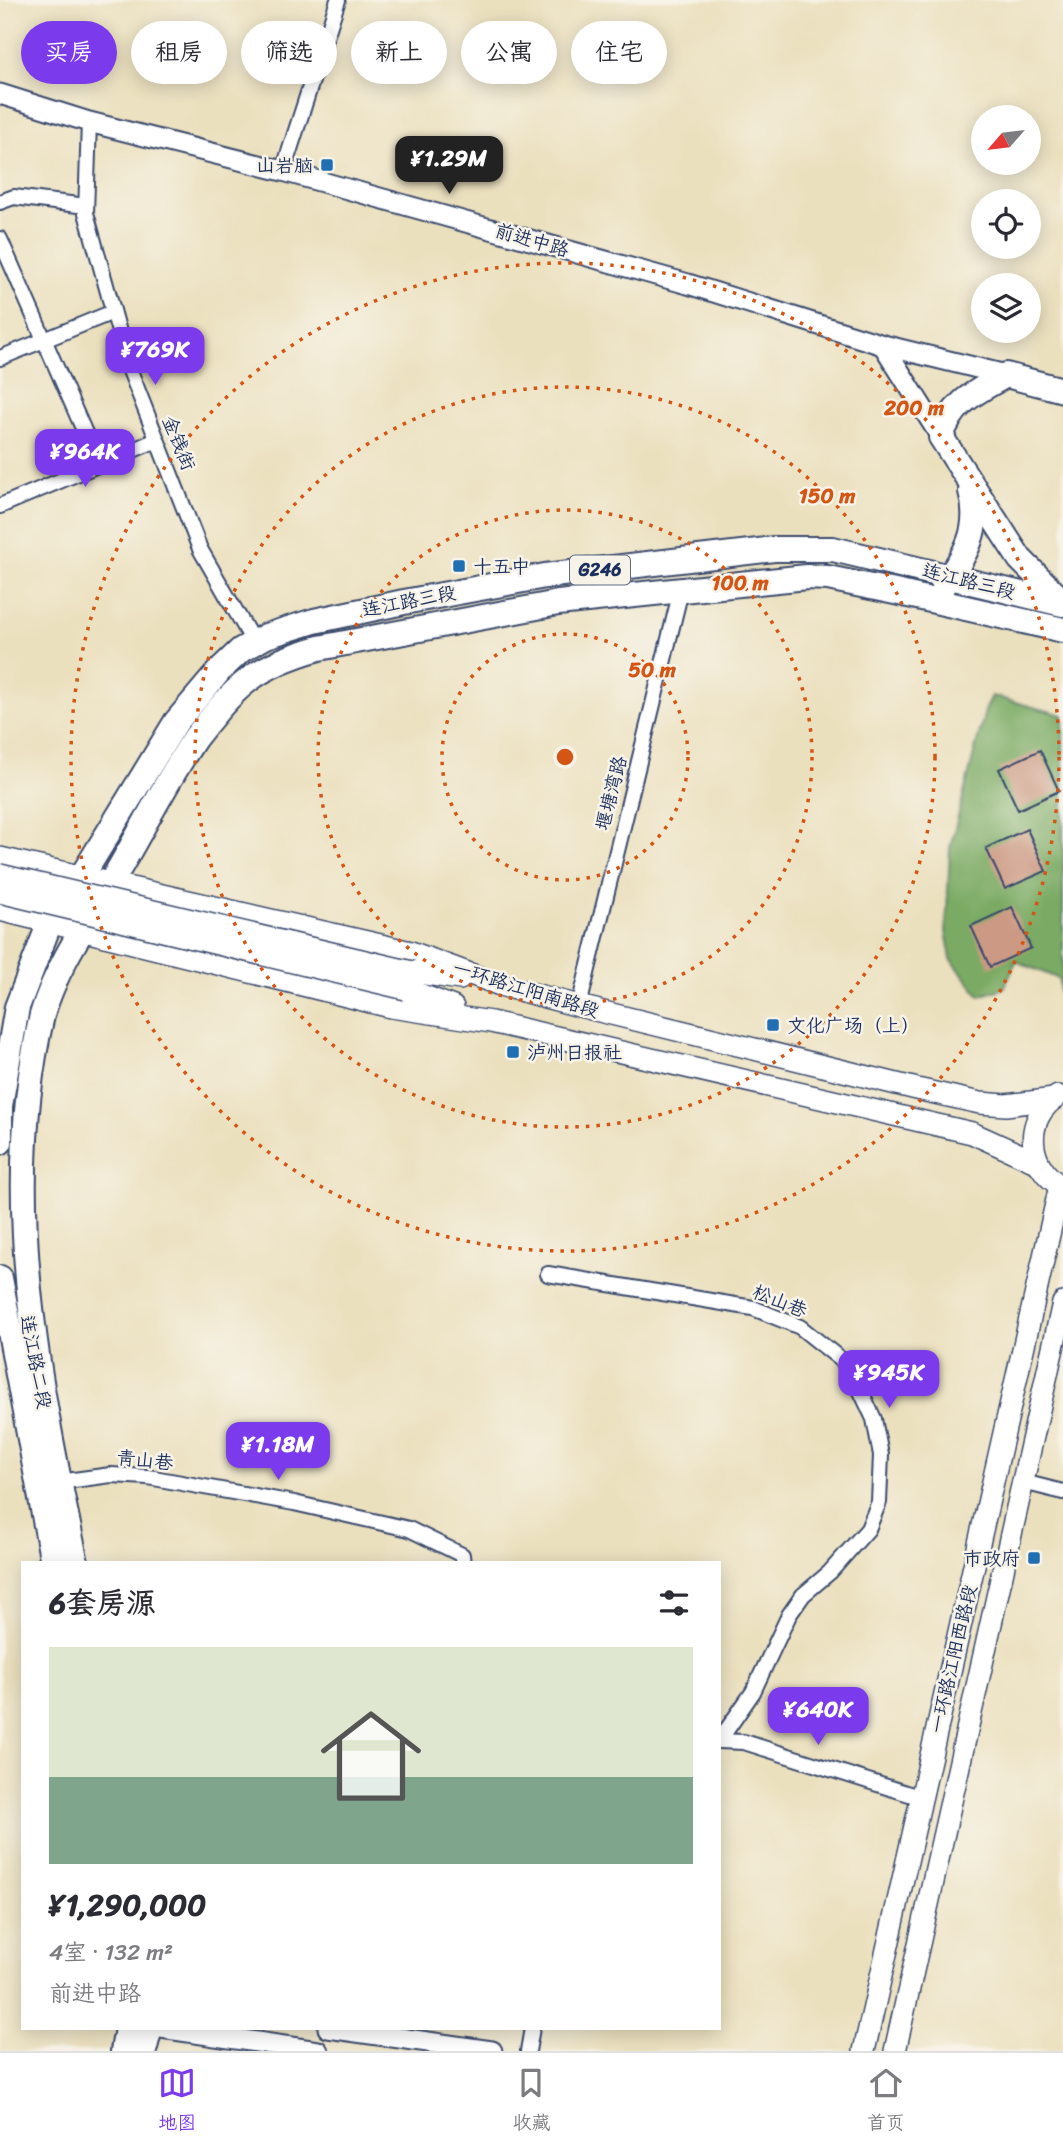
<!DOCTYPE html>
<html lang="zh">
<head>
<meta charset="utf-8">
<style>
	:root { --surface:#fff; --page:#f2f2f3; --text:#2b2b33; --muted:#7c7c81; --line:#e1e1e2; --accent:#7c3aed }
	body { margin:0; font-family:Sriracha,"LXGW WenKai TC",sans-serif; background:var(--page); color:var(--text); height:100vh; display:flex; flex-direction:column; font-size:26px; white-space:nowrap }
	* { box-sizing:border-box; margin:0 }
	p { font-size:23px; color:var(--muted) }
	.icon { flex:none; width:38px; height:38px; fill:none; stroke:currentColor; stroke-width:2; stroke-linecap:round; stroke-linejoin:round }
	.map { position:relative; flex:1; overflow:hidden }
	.panel { position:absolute; left:21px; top:1561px; width:700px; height:469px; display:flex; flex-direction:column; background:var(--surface); border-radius:0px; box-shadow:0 4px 18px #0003 }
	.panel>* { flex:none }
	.top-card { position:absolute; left:21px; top:21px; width:700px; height:63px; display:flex; gap:14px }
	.needle { width:46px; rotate:242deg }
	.buttons { position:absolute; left:971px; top:105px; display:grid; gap:14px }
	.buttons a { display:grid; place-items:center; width:70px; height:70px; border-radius:50%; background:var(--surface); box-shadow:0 4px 18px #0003; font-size:35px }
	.price { position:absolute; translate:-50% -60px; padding:0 16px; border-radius:14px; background:var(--accent); color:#fff; font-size:23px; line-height:46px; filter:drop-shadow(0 2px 4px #0008) }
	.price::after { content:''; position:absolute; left:50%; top:42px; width:21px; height:16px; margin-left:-10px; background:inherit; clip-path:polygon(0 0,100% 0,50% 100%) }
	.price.selected { background:#222; color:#fff }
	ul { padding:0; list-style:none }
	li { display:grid; align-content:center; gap:14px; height:371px; padding:0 28px }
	li span { display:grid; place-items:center; height:217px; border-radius:0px; color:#555 }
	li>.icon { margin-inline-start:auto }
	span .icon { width:126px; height:126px; fill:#fffc; stroke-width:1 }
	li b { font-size:30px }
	h2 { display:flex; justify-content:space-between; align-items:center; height:84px; padding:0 28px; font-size:30px }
	.tag { padding:0 24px; border-radius:32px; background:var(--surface); box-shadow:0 4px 18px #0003; font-size:24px; line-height:63px }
	.tag.selected { background:var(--accent); color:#fff }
	.tab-bar { display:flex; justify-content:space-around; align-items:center; height:98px; border-top:2px solid var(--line); background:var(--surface); font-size:19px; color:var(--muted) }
	.tab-bar a { display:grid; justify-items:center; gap:4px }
	.tab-bar .selected { color:var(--accent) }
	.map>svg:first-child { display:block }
	.forest { fill:#7aaa63; stroke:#4a6c60; stroke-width:2 }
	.building { fill:#cc9a84 }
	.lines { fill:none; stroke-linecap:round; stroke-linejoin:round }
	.street-casing { stroke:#3a4a6c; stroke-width:18 }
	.secondary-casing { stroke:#3a4a6c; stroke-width:23 }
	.primary-casing { stroke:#3a4a6c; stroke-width:24 }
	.highway-casing { stroke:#3a4a6c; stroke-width:28 }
	.street { stroke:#fff; stroke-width:14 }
	.secondary { stroke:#fff; stroke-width:19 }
	.primary { stroke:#fff; stroke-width:21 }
	.highway { stroke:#fff; stroke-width:24 }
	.primary-bridge-casing { stroke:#3a4a6c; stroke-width:24; stroke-linecap:butt }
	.primary-bridge { stroke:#fff; stroke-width:21 }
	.ring { fill:none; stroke:#d45514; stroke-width:3.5; stroke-dasharray:3.5 7 }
	.poi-dot { fill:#1f6fb2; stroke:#f7f3e8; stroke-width:2.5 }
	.labels { text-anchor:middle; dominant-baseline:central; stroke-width:5; stroke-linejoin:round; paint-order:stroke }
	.shield { fill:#f7f3e8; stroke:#5d6a87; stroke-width:2 }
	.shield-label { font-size:18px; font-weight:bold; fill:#1b2f5e }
	.poi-label { font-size:19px; fill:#1b2f5e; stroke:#f7f3e8; text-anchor:start }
	.street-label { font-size:19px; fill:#1b2f5e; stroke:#f7f3e8 }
	.centre { fill:#d45514; stroke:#f7f3e8; stroke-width:3.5 }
	.ring-label { font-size:21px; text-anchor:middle; font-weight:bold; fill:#d45514; stroke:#f7f3e8; stroke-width:5; stroke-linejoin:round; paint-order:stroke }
</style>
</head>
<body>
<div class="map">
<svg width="1063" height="2051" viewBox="0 0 1063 2051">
	<rect width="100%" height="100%" fill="#f7f3e8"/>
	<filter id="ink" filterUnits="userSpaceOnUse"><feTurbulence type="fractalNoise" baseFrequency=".0143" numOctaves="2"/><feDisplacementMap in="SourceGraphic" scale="14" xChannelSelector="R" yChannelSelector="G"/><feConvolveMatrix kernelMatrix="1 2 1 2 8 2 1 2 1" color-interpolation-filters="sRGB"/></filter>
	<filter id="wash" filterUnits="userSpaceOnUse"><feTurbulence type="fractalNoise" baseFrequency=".00686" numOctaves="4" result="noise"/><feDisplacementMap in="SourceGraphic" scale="28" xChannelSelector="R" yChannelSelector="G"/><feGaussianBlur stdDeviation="1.57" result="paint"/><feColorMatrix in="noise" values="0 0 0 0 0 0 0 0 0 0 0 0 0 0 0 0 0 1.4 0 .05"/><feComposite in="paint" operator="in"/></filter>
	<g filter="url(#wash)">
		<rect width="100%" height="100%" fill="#ebe0be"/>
		<polygon class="forest" points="992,696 1063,715 1063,1047 1059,979 1016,961 1004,988 980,996 951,959 946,931 950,848 985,711"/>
		<g id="blocks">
			<g class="building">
				<polygon points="1040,750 1059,791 1018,810 999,769"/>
				<polygon points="1027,829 1046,871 1005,889 986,848"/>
				<polygon points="1012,907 1031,948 990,967 971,926"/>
			</g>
		</g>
	</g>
	<g filter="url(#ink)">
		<use href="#blocks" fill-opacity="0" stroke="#3a4a6c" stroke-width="2"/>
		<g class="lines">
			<defs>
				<g id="street">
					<polyline points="89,122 86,213 129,368 200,549 254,643"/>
					<polyline points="283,171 338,0"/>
					<polyline points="0,202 14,197 86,206"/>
					<polyline points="0,239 99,465"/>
					<polyline points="0,358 113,312"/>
					<polyline points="0,506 157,440"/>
					<polyline points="579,1006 681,590"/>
					<polyline points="548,1274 753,1308 800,1327 849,1366 874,1419 881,1455 879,1502 868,1529 830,1572 803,1595 789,1615 753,1692 719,1741"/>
					<polyline points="59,1482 111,1475 148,1477 294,1503 409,1529 462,1555 463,1563"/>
					<polyline points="1023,1482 1063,1492"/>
					<polyline points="719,1741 744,1742 922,1798"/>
					<polyline points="528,2051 532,2028"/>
				</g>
				<g id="secondary">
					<polyline points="0,94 89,122 283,171 688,284 883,345 1006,375"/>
					<polyline points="883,345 941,437"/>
					<polyline points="161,2028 318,2051"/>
					<polyline points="328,2028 492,2051"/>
				</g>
				<g id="primary">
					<polyline points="0,858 411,952 500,985 579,1006 917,1089 980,1103 1006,1105 1054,1099"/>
					<polyline points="0,910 391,1007 491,1022 972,1133 1038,1163"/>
					<polyline points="412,972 460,979"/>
					<polyline points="406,989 453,1007"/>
					<path d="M1058,1096c-36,22 -31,73 5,91"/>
					<polyline points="864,2051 1060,1186"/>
					<polyline points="895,2051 1063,1303"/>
				</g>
				<g id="highway">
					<path d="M1063,390l-57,-15c-31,18 -53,26 -65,62l79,122 43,43"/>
					<path d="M944,585c21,-30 38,-55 27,-94"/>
					<polyline points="0,1142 0,1106 17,1007 50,922 82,876 176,722 220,670 241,650 266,636 314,621 404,602 545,576 774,549 833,549 1063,604"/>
					<polyline points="0,1278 53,1563"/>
					<path d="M76,1563c-38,-179 -76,-367 -34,-548 14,-48 43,-89 68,-131 29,-48 54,-99 85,-146 42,-53 58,-71 124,-90l239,-45 249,-26 21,1 67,14 168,38"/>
					<polyline points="123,2051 127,2028"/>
					<polyline points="144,2051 150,2028"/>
				</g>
			</defs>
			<use href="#street" class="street-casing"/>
			<use href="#secondary" class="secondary-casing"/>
			<use href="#primary" class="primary-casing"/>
			<use href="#highway" class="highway-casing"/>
			<use href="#street" class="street"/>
			<use href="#secondary" class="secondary"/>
			<use href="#primary" class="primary"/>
			<use href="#highway" class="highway"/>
			<defs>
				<g id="primary-bridge">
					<polyline points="0,875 412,972"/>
					<polyline points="0,892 406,989"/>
				</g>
			</defs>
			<use href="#primary-bridge" class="primary-bridge-casing"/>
			<use href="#primary-bridge" class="primary-bridge"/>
		</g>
	</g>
	<g class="ring">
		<circle cx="565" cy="757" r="123"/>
		<circle cx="565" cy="757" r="247"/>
		<circle cx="565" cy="757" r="370"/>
		<circle cx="565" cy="757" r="494"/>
	</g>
	<g class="poi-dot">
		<rect x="320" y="158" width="14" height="14" rx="3.5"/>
		<rect x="452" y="559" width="14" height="14" rx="3.5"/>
		<rect x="766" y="1018" width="14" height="14" rx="3.5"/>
		<rect x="506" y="1045" width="14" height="14" rx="3.5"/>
		<rect x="1027" y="1551" width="14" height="14" rx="3.5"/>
	</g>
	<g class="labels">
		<rect class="shield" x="570" y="555.5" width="60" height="29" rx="5"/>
		<g class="shield-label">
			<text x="600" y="570">G246</text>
		</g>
		<g class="poi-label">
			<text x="313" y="165" text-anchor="end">山岩脑</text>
			<text x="473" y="566">十五中</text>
			<text x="787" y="1025">文化广场（上）</text>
			<text x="527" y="1052">泸州日报社</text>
			<text x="1020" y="1558" text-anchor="end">市政府</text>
		</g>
		<g class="street-label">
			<text transform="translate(532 240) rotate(16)">前进中路</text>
			<text transform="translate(179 443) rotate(68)">金钱街</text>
			<text transform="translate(969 581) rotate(14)">连江路三段</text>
			<text transform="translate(409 601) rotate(-11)">连江路三段</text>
			<text transform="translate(611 793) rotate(-76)">堰塘湾路</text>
			<text transform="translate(526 989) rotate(17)">一环路江阳南路段</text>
			<text transform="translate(780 1301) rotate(22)">松山巷</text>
			<text transform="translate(36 1362) rotate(79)">连江路二段</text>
			<text transform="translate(145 1460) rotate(6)">青山巷</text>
			<text transform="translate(953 1659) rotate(-77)">一环路江阳西路段</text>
		</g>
	</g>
	<circle cx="565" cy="757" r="10" class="centre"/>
	<g class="ring-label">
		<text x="914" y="415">200 m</text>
		<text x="827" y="503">150 m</text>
		<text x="740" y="590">100 m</text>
		<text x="652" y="677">50 m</text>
	</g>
</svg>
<div class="buttons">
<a><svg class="needle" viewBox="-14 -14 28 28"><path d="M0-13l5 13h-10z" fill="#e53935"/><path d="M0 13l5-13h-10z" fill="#7c7c81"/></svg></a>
<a><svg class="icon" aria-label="locate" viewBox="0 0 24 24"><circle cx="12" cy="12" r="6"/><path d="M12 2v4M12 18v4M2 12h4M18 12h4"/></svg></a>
<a><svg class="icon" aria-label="layers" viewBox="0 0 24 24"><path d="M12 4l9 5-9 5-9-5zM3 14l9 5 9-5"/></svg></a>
</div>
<b class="price selected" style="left:449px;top:196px">¥1.29M</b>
<b class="price" style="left:155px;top:387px">¥769K</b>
<b class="price" style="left:85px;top:489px">¥964K</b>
<b class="price" style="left:889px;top:1410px">¥945K</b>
<b class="price" style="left:278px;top:1482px">¥1.18M</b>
<b class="price" style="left:818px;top:1747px">¥640K</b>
<div class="top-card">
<a class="tag selected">买房</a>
<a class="tag">租房</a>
<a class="tag">筛选</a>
<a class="tag">新上</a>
<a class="tag">公寓</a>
<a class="tag">住宅</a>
</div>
<section class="panel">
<h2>6套房源<svg class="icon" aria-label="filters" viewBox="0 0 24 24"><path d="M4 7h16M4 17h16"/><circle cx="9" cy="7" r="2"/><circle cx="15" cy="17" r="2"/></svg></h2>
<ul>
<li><span style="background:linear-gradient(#dfe7d0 60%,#7fa58c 0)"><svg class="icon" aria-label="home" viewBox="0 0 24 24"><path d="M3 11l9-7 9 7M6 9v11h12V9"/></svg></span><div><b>¥1,290,000</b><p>4室 · 132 m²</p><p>前进中路</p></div></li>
</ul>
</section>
</div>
<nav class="tab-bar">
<a class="selected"><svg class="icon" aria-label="map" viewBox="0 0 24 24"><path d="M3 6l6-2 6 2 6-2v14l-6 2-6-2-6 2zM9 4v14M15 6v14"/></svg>地图</a>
<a><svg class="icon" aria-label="saved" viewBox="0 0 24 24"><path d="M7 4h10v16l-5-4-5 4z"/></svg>收藏</a>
<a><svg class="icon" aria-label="home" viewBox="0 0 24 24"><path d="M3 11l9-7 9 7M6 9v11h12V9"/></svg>首页</a>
</nav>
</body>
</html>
